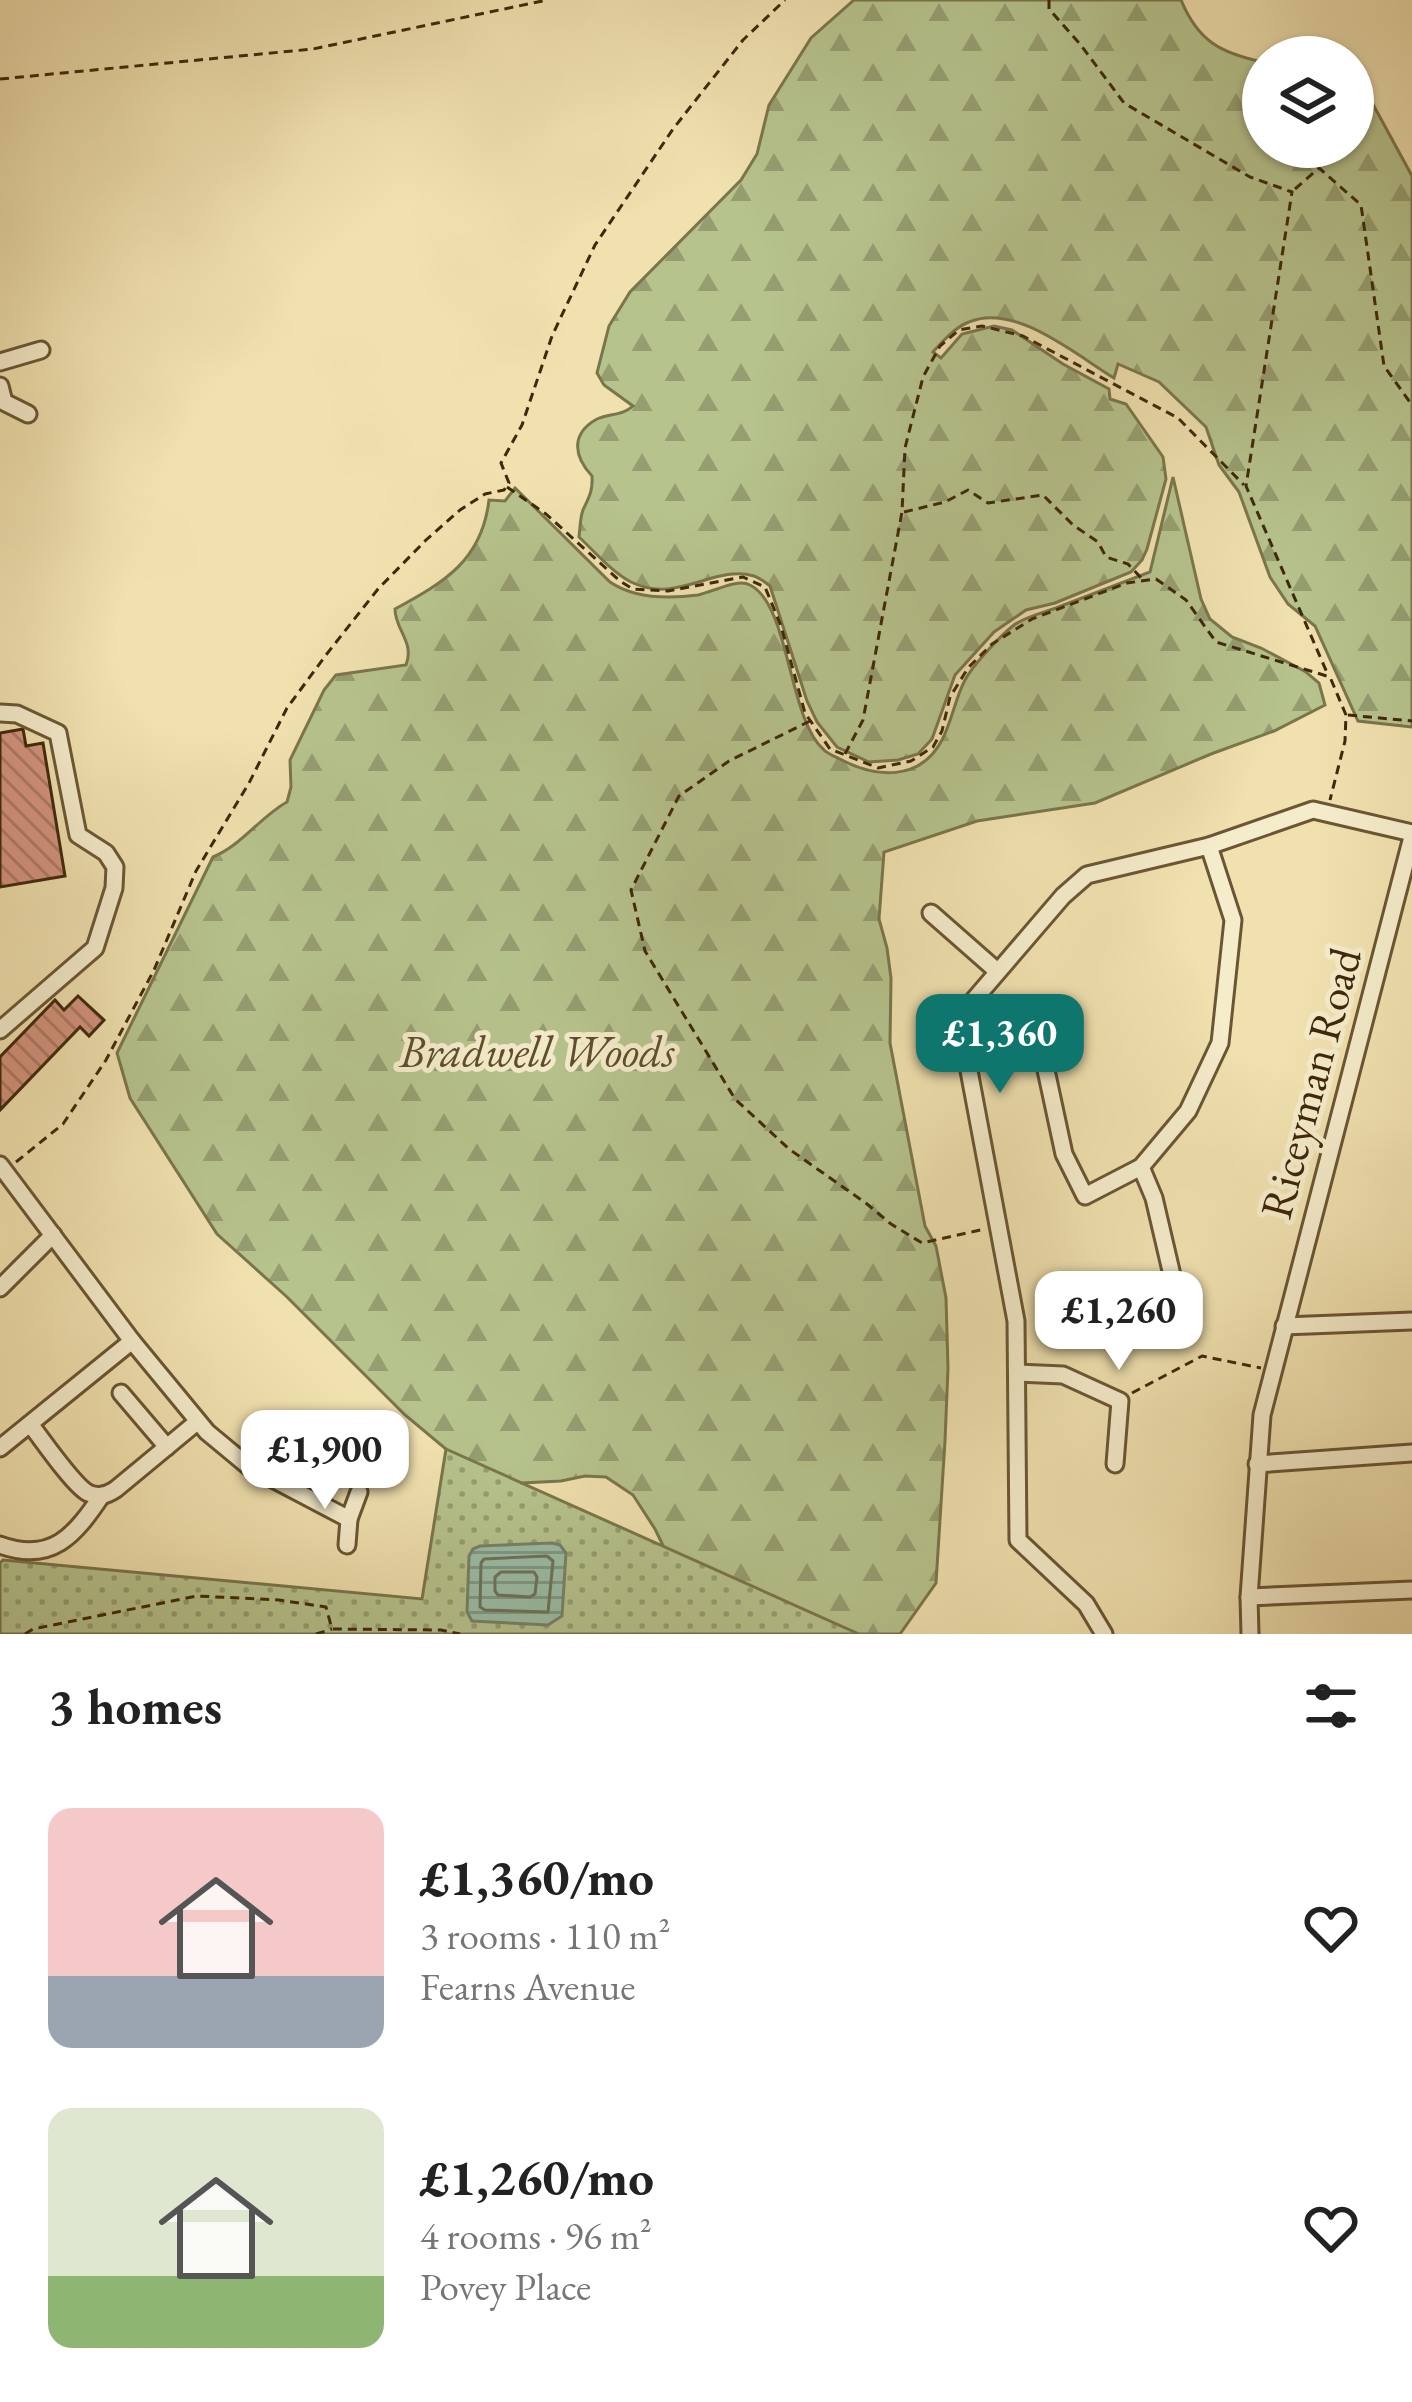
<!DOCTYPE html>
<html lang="en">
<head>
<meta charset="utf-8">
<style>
	:root { --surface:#fff; --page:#f6f6f6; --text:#222; --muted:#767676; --accent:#0f766e }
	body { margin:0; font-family:"EB Garamond",serif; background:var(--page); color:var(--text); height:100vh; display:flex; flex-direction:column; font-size:45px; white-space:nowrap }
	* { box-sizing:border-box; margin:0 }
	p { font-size:39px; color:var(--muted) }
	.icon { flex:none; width:66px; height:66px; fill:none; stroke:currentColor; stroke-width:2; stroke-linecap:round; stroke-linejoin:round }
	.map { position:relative; height:1634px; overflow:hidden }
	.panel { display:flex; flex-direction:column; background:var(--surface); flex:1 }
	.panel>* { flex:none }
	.controls { position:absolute; left:1242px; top:36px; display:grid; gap:24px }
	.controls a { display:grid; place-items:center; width:132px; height:132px; border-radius:50%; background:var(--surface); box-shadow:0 3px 9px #0004; font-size:60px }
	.price { position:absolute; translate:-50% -102px; padding:0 27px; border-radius:24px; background:#fff; color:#222; font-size:39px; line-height:78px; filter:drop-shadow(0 3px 6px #0008) }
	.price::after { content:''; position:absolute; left:50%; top:72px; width:36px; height:27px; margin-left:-18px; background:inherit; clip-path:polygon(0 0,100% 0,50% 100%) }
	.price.on { background:var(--accent); color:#fff }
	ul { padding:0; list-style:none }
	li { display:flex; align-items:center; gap:36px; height:300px; padding:0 48px }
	li span { display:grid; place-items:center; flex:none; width:336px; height:240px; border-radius:24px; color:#555 }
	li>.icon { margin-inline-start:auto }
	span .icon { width:144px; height:144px; fill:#fffc; stroke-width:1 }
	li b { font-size:51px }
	h2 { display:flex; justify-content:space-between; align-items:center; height:144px; padding:0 48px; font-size:51px }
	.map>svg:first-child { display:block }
	.forest { fill:url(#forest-firs); stroke:#7a764c; stroke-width:3 }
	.park { fill:url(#park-dots); stroke:#7a764c; stroke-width:3 }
	.water { fill:url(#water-rules); stroke:#768269; stroke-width:3 }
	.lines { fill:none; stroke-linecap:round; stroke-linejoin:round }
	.shore { stroke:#6c735a; stroke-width:3 }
	.building { fill:url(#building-back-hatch); stroke:#3f280b; stroke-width:3 }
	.minor-casing { stroke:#6b5634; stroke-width:21 }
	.path { stroke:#3f280b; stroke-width:3; stroke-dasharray:9 6; stroke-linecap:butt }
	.minor { stroke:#f5eccb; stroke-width:15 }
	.labels { text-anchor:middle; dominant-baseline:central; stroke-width:10; stroke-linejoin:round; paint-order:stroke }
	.park-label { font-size:45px; font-style:italic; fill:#5d4f2c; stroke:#f5eccb }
	.street-label { font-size:45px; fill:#3f280b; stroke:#f5eccb }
</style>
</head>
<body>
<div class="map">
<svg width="1412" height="1634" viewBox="0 0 1412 1634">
	<defs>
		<pattern id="forest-firs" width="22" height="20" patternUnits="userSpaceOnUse" patternTransform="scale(3)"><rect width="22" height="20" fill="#b6c38d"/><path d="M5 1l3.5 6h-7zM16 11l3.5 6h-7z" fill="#959e71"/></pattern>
		<pattern id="park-dots" width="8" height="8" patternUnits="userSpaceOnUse" patternTransform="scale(3)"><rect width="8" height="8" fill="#b6c38d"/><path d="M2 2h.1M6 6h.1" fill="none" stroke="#959e71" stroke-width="1.8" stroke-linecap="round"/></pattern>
		<pattern id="water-rules" width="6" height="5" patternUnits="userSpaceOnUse" patternTransform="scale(3)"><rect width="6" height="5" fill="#9abea8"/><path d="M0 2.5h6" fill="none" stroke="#7f9a87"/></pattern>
		<pattern id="building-back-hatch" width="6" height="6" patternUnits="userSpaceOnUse" patternTransform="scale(3)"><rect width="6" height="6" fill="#d3937d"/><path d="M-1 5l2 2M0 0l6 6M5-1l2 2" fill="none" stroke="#ad7865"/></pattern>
	</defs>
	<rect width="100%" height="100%" fill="#f0e1af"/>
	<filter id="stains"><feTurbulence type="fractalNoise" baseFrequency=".00167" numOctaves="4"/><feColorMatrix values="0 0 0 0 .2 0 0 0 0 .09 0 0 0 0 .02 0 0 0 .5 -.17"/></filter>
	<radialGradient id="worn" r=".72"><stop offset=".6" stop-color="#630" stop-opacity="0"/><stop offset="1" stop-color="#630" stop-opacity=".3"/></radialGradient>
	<g class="forest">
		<path d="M854,0h327c17,41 39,53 82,62v85h90v-68l10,7 49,90v551l-54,-6 -43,-95 -27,-22 -18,-27 -31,-85 -20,-27 -13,-38 -47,-45 -41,-18 -4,14c-38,-23 -100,-76 -145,-56 -14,5 -27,20 -36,30l8,6 21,-24 32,-8 18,4 51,34 46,25 1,10 16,5 37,53 3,22 -19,70 -5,11 -11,12 -76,31 -29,7 -32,22 -39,43 -23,64 -14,15 -20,6 -29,2 -32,-15 -20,-25 -10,-21 -37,-115c-5,-4 -10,-8 -16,-10 -40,-12 -77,29 -123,6 -19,-10 -36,-30 -52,-45 1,-8 1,-19 4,-27 6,-13 10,-19 9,-34 -18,-19 -22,-42 5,-57 13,-6 25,-3 36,-13l-29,-21 -7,-12 12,-47 21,-34 111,-112 16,-26 12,-49 42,-67z"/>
		<path d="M1173,477l28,122 9,20 22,18 29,11 45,24 13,11 6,22 -51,26 -63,23 -116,49 -118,18 -93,31 -5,67 8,29 4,30 -1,65 35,183 11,20 10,52 2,70 -3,73 -9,142 -36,51h-194l-51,-105 -22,-34 -27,-18 -21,-1 -24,5 -56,3 -45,-15 -14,-20 -41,-34 -118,-118 -70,-63 -87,-136 -13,-45 96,-196c29,-12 47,-40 74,-55l4,-15 -1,-27 34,-70 12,-15 70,-10c9,-23 -11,-35 -11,-56 50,-27 87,-49 94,-109l16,1 10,-13 95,94c25,17 58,17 88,13 15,-3 39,-17 52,-10 40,20 38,134 74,165 4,4 10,6 16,9 35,19 80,23 102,-19 10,-19 13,-41 23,-60 8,-15 35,-44 49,-55 11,-8 28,-12 42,-17 31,-12 63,-24 94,-36z"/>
	</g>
	<polygon class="park" points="446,1449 859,1634 0,1634 0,1563 3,1560 422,1599"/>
	<polygon class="water" points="552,1543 560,1545 566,1553 562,1616 548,1625 472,1621 467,1612 469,1556 473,1549 480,1546"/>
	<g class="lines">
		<g class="shore">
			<polygon points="547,1556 553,1561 548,1612 485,1610 480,1607 481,1563 484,1559"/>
			<polygon points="501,1572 534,1572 537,1577 535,1594 530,1597 498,1595 495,1591 495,1577"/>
		</g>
	</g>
	<g class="building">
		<polygon points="23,729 26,746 43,743 65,876 0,887 0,733"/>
		<polygon points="78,996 104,1020 89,1036 80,1027 0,1110 0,1057 55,1000 64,1010"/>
	</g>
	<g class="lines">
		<defs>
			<g id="minor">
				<polyline points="0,362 41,350"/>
				<polyline points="0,386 4,402 28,414"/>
				<polyline points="0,713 17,714 58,733 78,835 106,853 115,867 114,888 95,948 0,1030"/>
				<polyline points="931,913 997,971"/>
				<polyline points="1052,1027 1043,1056 1064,1154 1085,1196 1141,1167 1188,1111 1220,1043 1233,920 1209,846"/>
				<polyline points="0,1165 132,1341 207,1432 248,1466 349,1519"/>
				<polyline points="1141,1167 1154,1198 1175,1288"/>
				<polyline points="0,1288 53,1235"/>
				<polyline points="1284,1326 1412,1321"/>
				<polyline points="1017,1373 1063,1375 1120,1401 1115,1464"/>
				<polyline points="121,1393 167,1447"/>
				<path d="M30,1424c12,15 43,61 58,69 11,5 19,2 28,-4l81,-67"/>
				<polyline points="0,1448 132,1341"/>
				<polyline points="1257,1464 1412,1453"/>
				<path d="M0,1545c52,19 75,-10 102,-50"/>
				<polyline points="347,1545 349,1519 359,1492"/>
				<polyline points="1249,1597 1412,1590"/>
				<polyline points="1104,1634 1086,1604 1018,1540 1016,1321 961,1028 966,1009 1063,896 1087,875 1209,846 1313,810 1412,833"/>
				<polyline points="1250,1634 1249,1597 1262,1415 1412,837"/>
			</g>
		</defs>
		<use href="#minor" class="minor-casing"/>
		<g class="path">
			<polyline points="1049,0 1049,9 1080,44 1124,103 1250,177 1292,192 1246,486 1328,675"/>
			<polyline points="0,79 313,49 547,0"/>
			<polyline points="1295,189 1319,168 1361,205 1384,366 1412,405"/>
			<polyline points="507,487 546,514 620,581 633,589 668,591 743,577 765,587 781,626 805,713 830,749 878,768 911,761 933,747 942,731 950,697 968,668 992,644 1032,619 1127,583 1156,579 1186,600 1216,642 1330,677 1346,715 1345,741 1330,800"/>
			<polyline points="904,512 945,502 968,490 988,503 1043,495 1073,525 1098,542 1106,557 1128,564 1144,581"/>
			<polyline points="1348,715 1412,721"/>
			<polyline points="810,721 729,761 679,796 631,890 645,951 735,1099 789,1149 867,1204 891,1224 922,1243 985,1229"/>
			<polyline points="845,754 863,720 902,512 905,448 923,377 940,346 959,330 982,326 1023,336 1178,418 1244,485"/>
			<polyline points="16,1162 63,1124 106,1060 154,970 196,871 249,783 287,708 326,655 378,589 426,540 460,510 485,494 504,490 509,483 501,463 522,425 552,336 595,245 673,129 743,40 785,0"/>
			<polyline points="1132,1393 1202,1356 1261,1368"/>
			<polyline points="25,1634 33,1629 197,1596 279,1600 326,1607 332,1629 441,1630 460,1634"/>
			<polyline points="316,1634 332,1629"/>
		</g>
		<use href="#minor" class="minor"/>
	</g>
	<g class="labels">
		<g class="park-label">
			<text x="537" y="1051">Bradwell Woods</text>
		</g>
		<g class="street-label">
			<text transform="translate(1310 1083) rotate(-75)">Riceyman Road</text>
		</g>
	</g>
	<rect width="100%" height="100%" filter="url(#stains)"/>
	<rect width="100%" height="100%" fill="url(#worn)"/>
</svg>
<div class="controls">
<a><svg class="icon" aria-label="layers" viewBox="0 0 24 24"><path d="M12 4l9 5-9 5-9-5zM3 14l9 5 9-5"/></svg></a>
</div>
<b class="price on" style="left:1000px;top:1096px">£1,360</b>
<b class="price" style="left:1119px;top:1373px">£1,260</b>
<b class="price" style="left:325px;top:1512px">£1,900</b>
</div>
<section class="panel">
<h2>3 homes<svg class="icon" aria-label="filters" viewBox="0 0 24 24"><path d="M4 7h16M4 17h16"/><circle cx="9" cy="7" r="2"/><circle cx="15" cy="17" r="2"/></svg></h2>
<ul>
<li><span style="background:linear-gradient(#f6c9c9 70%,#9aa5b1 0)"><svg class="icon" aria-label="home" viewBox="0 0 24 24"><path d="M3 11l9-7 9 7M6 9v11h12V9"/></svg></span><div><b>£1,360/mo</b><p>3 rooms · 110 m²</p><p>Fearns Avenue</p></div><svg class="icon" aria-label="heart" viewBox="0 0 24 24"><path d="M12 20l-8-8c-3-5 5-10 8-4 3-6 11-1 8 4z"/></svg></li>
<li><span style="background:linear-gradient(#dfe7d0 70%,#8fb573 0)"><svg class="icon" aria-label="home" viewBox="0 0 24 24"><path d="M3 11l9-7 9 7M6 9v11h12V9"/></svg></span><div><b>£1,260/mo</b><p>4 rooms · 96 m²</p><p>Povey Place</p></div><svg class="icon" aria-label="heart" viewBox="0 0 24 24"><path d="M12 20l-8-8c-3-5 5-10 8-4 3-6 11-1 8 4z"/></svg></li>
</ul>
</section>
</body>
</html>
